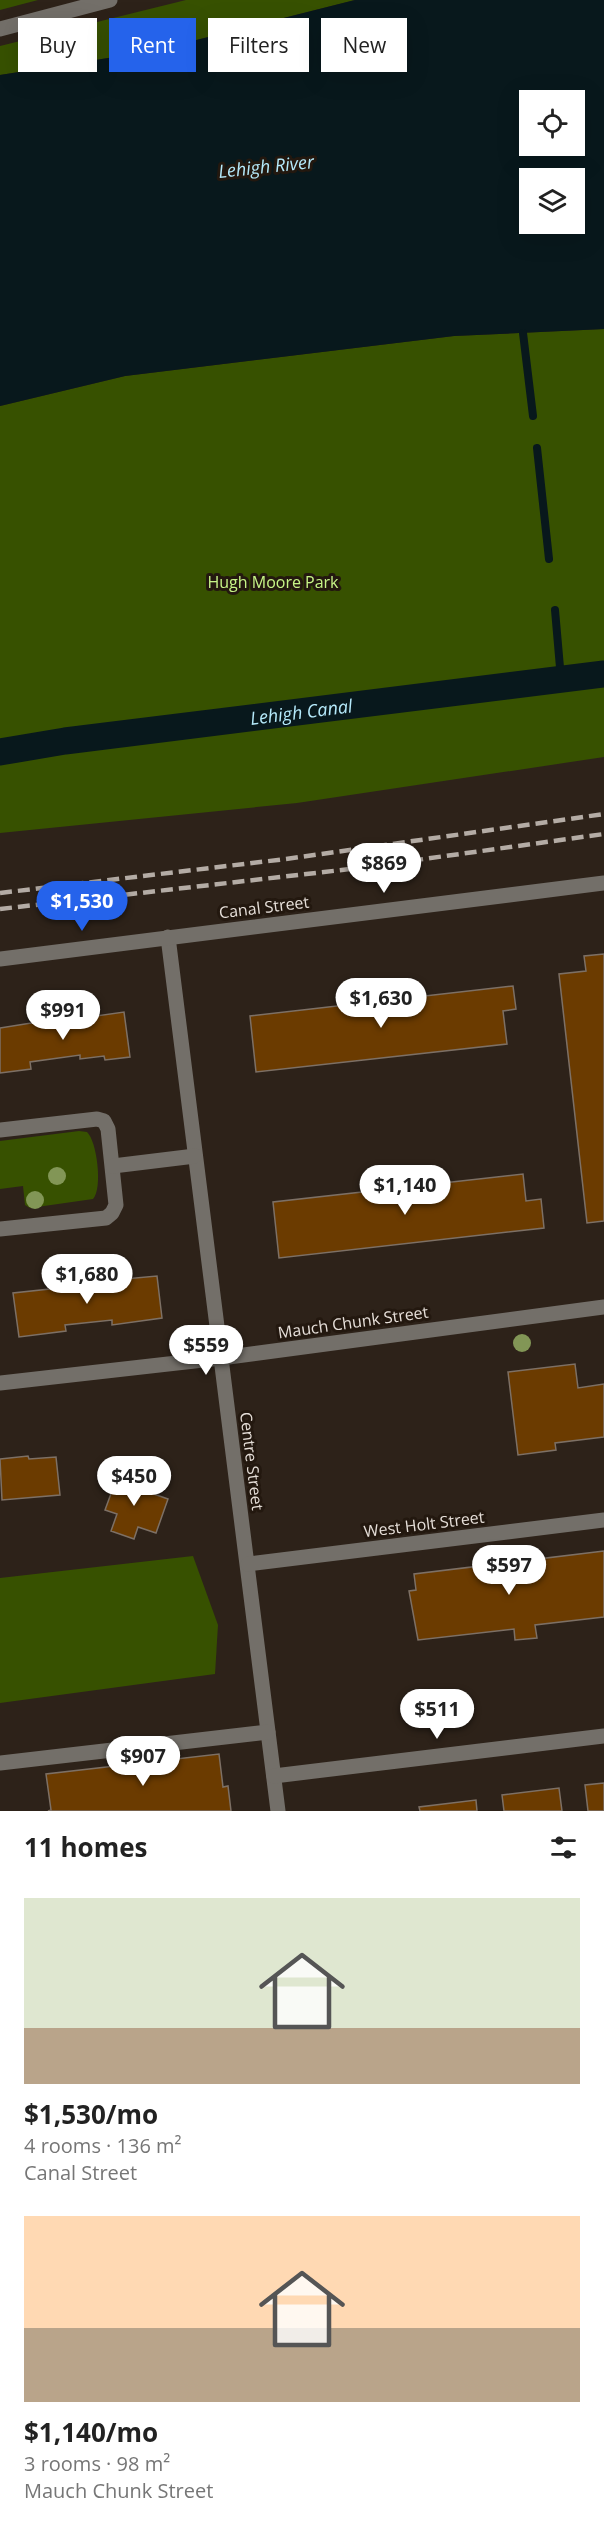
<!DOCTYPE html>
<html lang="en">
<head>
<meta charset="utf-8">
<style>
	:root { --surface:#fff; --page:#f2f2f2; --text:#222; --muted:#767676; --accent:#2563eb }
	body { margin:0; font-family:"Open Sans",sans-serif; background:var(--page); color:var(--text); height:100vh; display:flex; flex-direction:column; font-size:22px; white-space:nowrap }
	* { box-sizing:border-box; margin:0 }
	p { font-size:20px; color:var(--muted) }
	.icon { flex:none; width:33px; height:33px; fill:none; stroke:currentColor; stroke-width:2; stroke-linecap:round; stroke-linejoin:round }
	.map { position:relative; height:1811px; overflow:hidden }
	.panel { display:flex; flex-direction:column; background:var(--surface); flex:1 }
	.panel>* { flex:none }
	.banner { position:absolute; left:18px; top:18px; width:568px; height:54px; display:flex; gap:12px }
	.fabs { position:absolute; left:519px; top:90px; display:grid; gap:12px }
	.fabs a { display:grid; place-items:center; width:66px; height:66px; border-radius:0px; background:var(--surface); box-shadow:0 6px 24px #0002; font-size:30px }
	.price { position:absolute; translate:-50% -51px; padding:0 14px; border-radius:21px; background:#fff; color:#222; font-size:20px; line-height:39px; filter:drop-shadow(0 2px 3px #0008) }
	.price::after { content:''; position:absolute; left:50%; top:36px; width:18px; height:14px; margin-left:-9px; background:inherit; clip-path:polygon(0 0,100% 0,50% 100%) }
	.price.current { background:var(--accent); color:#fff }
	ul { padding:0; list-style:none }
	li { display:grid; align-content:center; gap:12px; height:318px; padding:0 24px }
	li span { display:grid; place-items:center; height:186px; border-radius:0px; color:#555 }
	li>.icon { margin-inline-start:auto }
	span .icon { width:108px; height:108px; fill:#fffc; stroke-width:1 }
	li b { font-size:26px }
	h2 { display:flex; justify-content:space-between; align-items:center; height:72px; padding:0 24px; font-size:26px }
	.chip { padding:0 21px; border-radius:0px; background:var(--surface); box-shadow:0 6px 24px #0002; font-size:21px; line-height:54px }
	.chip.current { background:var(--accent); color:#fff }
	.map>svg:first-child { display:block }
	.green { fill:#375100 }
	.water { fill:#08181c; fill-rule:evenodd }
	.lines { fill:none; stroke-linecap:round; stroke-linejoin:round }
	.stream { stroke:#08181c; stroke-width:8 }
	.canal { stroke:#08181c; stroke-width:27 }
	.building { fill:#6b3b00; stroke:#7d7065; stroke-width:1.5 }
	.minor { stroke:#736f69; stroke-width:15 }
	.rail { stroke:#b4aca5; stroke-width:4.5; stroke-dasharray:12 6; stroke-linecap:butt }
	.tree { fill:#829656 }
	.labels { text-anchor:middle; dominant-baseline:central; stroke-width:6; stroke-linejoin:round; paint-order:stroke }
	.park-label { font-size:16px; fill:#c7f587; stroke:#23180f }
	.street-label { font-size:16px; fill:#e6dfd9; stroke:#23180f }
	.water-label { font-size:18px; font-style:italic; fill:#b5eafb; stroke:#23180f }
</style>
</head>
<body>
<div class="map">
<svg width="604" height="1811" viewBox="0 0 604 1811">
	<rect width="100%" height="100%" fill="#2d2219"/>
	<g class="green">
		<polygon points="0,0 38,0 0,10"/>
		<polygon points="186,0 355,0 153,51 0,75 0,46"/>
		<polygon points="604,329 604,757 297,803 0,833 0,406 125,376 454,336"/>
		<path d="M79,1131l8,1c10,9 16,57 6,67l-63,9 -5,-3 -2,-19 -23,3v-48z"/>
		<polygon points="193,1556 218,1625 215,1674 0,1703 0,1578"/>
	</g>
	<path class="water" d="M355,0h249v329l-150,7 -329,40 -125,30v-331l153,-24zM530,100h44v46h-44zM530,178h44v46h-44z"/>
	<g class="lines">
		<g class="stream">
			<polyline points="523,333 533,416"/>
			<polyline points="537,448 549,559"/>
			<polyline points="555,610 561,679"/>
		</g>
		<path class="canal" id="s1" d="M0,752l65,-11 539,-67"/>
	</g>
	<g class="building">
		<polygon points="604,954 604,1221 587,1223 559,974 586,971 584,956"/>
		<polygon points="513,986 516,1009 503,1011 507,1044 256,1072 250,1016"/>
		<polygon points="124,1012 130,1057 105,1060 104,1056 80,1059 80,1055 30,1062 31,1069 0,1073 0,1028 75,1016 75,1019"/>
		<polygon points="523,1174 526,1201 541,1199 544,1228 279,1258 273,1202"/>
		<polygon points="157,1276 162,1318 112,1325 112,1320 65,1325 66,1331 19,1337 13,1293 59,1288 59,1285"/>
		<polygon points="575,1364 578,1388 604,1384 604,1437 555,1443 556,1450 518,1455 508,1372"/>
		<polygon points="28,1456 29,1459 56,1457 60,1495 2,1500 0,1459"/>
		<polygon points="120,1469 138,1475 134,1487 168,1499 156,1533 138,1527 134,1539 111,1531 117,1514 105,1510"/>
		<polygon points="604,1551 604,1617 535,1625 537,1638 515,1640 514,1629 418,1640 409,1591 416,1590 414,1574"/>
		<polygon points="219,1754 223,1787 228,1786 231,1811 48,1811 51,1810 46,1774"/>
		<polygon points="604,1783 604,1811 588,1811 585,1785"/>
		<polygon points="559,1788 562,1811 504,1811 502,1795"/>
		<polygon points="476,1800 477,1811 420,1811 419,1807"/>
	</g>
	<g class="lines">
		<g class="minor">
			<polyline points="0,29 110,0"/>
			<polyline points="168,937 278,1811"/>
			<polyline points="0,959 604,883"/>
			<polyline points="0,1130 97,1119 104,1121 108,1129 116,1205 112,1213 106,1218 0,1229"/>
			<polyline points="113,1166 195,1156"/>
			<polyline points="0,1383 221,1358 604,1307"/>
			<polyline points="248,1564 604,1520"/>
			<polyline points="0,1763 268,1732"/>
			<polyline points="274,1776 604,1736"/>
		</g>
		<g class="rail">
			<polyline points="0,893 286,859 604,814"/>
			<polyline points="0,909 359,868 604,834"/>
		</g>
	</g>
	<g class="tree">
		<circle cx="57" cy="1176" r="9"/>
		<circle cx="35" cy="1200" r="9"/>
		<circle cx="522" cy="1343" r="9"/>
	</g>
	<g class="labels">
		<g class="park-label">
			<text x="273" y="582">Hugh Moore Park</text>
		</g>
		<g class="street-label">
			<text transform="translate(264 907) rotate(-7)">Canal Street</text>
			<text transform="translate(353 1322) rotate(-8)">Mauch Chunk Street</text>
			<text transform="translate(252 1461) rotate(83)">Centre Street</text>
			<text transform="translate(424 1524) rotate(-7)">West Holt Street</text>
		</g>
		<g class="water-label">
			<text transform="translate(266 166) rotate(-6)">Lehigh River</text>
			<text stroke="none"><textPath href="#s1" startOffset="304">Lehigh Canal</textPath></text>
		</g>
	</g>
</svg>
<div class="fabs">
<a><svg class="icon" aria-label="locate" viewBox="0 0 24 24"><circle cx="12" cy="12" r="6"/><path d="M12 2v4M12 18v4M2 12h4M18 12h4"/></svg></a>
<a><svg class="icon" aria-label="layers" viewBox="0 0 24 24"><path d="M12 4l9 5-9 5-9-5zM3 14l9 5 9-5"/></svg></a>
</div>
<b class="price" style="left:384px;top:894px">$869</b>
<b class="price current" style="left:82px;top:932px">$1,530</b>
<b class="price" style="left:381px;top:1029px">$1,630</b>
<b class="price" style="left:63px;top:1041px">$991</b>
<b class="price" style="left:405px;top:1216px">$1,140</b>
<b class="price" style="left:87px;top:1305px">$1,680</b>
<b class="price" style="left:206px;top:1376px">$559</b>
<b class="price" style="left:134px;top:1507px">$450</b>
<b class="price" style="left:509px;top:1596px">$597</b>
<b class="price" style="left:437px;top:1740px">$511</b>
<b class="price" style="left:143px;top:1787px">$907</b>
<div class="banner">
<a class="chip">Buy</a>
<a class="chip current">Rent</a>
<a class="chip">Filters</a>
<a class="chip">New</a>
</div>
</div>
<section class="panel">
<h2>11 homes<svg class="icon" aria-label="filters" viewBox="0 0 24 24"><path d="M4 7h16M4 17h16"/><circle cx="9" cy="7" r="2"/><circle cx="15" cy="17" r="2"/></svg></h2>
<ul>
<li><span style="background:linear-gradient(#dfe7d0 70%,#b9a48a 0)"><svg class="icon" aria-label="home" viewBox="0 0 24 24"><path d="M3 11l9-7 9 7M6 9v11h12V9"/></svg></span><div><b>$1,530/mo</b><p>4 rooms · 136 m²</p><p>Canal Street</p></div></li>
<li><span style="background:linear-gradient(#ffd9b3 60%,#b9a48a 0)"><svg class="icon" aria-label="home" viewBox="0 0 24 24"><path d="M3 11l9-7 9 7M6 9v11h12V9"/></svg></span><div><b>$1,140/mo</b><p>3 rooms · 98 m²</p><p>Mauch Chunk Street</p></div></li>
</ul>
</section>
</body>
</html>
